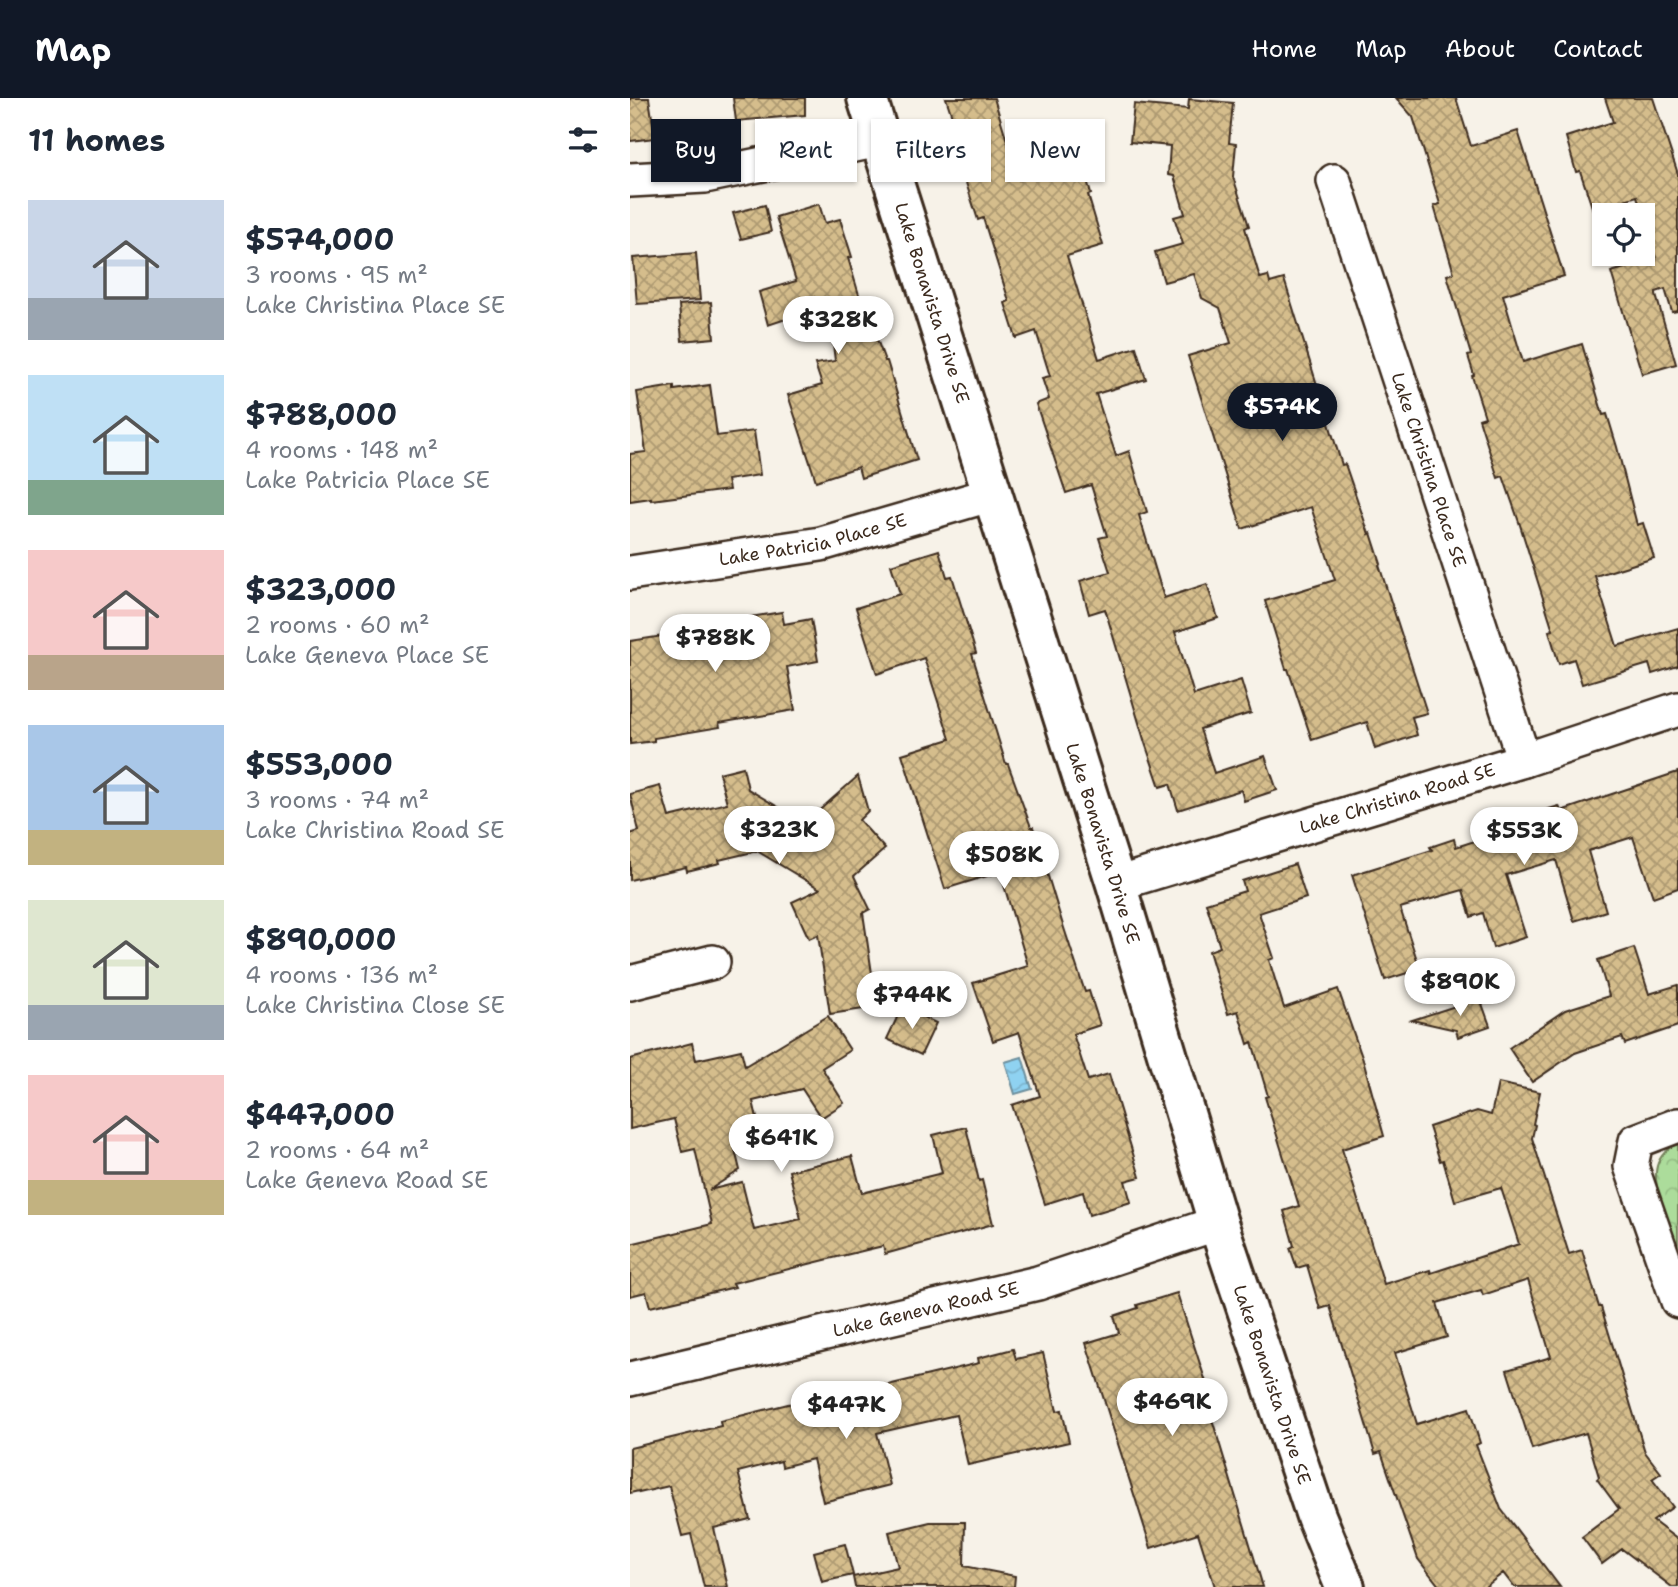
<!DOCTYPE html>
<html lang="en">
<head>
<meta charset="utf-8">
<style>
	:root { --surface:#fff; --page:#f2f2f3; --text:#1f2937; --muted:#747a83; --accent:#111827 }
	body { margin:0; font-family:"Shantell Sans",sans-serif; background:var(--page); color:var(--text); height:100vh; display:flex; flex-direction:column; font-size:26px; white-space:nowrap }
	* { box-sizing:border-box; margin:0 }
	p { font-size:23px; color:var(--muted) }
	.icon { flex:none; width:38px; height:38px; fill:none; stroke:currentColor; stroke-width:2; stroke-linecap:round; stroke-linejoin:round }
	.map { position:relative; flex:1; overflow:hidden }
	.sheet { display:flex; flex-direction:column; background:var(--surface); width:630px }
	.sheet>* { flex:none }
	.banner { position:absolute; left:21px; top:21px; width:665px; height:63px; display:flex; gap:14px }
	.fabs { position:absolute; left:962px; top:105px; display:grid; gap:14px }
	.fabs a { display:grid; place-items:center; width:63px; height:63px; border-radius:0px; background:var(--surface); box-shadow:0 2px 5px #0004; font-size:35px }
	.price { position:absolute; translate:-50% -60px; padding:0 16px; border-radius:24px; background:#fff; color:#222; font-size:23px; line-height:46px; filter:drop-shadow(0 2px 4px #0008) }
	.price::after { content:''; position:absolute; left:50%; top:42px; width:21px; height:16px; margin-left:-10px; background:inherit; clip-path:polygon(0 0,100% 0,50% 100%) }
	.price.active { background:var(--accent); color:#fff }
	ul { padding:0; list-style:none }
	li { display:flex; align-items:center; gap:21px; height:175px; padding:0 28px }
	li span { display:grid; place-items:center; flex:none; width:196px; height:140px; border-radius:0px; color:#555 }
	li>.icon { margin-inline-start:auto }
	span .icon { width:84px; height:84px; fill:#fffc; stroke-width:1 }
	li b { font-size:30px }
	h2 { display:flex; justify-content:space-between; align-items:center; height:84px; padding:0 28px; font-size:30px }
	.chip { padding:0 24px; border-radius:0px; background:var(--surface); box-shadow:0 2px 5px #0004; font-size:24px; line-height:63px }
	.chip.active { background:var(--accent); color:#fff }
	header { display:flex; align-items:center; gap:42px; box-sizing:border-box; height:98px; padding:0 35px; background:var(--accent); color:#fff }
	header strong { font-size:33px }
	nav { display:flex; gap:38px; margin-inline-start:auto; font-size:24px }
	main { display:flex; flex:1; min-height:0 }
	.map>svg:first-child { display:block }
	.park { fill:url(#park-crowns); stroke:#74835c; stroke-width:2 }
	.water { fill:url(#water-waves); stroke:#6d8f9d; stroke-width:2 }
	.building { fill:url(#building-cross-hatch); stroke:#3b2a1e; stroke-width:2 }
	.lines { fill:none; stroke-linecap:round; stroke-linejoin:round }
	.minor-casing { stroke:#3b2a1e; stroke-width:38 }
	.tertiary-casing { stroke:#3b2a1e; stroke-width:44 }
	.minor { stroke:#fff; stroke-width:33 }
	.tertiary { stroke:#fff; stroke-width:38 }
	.labels { text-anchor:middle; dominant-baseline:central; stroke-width:7; stroke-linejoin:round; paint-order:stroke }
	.street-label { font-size:18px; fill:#3b2a1e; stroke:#fff }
</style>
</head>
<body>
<header>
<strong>Map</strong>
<nav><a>Home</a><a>Map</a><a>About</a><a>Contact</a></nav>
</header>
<main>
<section class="sheet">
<h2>11 homes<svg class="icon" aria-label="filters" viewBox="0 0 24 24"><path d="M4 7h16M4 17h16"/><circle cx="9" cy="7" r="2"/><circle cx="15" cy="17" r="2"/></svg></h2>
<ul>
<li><span style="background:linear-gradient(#c9d6e8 70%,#9aa5b1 0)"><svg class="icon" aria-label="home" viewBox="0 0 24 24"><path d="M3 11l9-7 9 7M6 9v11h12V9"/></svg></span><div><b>$574,000</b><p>3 rooms · 95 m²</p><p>Lake Christina Place SE</p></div></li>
<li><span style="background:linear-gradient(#bfe0f5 75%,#7fa58c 0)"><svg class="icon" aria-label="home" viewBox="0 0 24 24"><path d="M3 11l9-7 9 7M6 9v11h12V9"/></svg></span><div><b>$788,000</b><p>4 rooms · 148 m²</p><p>Lake Patricia Place SE</p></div></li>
<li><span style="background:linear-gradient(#f6c9c9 75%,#b9a48a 0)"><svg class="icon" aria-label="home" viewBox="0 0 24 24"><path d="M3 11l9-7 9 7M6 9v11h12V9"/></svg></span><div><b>$323,000</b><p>2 rooms · 60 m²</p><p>Lake Geneva Place SE</p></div></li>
<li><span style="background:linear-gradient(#a9c7e8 75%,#c2b280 0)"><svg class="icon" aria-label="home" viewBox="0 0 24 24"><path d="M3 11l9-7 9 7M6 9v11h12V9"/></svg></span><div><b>$553,000</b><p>3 rooms · 74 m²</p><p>Lake Christina Road SE</p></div></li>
<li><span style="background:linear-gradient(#dfe7d0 75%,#9aa5b1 0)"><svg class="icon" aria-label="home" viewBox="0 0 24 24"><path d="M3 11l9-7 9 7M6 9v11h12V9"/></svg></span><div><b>$890,000</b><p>4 rooms · 136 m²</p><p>Lake Christina Close SE</p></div></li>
<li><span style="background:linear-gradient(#f6c9c9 75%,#c2b280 0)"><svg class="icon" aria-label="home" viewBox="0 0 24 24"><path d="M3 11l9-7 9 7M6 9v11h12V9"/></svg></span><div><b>$447,000</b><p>2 rooms · 64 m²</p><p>Lake Geneva Road SE</p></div></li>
</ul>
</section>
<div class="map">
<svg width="1048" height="1489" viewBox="0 0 1048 1489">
	<defs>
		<pattern id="park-crowns" width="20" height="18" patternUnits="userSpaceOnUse" patternTransform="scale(1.75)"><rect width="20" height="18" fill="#acdc9b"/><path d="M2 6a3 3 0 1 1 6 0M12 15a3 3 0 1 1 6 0" fill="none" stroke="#95bd85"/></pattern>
		<pattern id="water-waves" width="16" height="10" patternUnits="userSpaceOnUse" patternTransform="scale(1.75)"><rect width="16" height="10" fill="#8fd2f1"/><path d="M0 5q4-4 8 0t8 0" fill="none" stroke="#7cb4ce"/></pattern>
		<pattern id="building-cross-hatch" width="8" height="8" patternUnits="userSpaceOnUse" patternTransform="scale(1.75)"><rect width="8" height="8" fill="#d5bd8c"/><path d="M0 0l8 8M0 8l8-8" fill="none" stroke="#ae9a72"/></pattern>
	</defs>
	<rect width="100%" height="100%" fill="#f7f2e8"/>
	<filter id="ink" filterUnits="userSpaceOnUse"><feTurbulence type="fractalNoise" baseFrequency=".0143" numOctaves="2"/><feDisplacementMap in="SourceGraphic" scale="14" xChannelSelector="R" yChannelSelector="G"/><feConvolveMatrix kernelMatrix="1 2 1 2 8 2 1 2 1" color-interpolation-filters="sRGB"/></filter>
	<g filter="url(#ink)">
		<path class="park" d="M1048,1043v111c-7,-21 -27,-65 -21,-86 3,-11 12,-18 21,-25z"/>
		<polygon class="water" points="392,959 402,991 385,996 375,964"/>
		<g class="building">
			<polygon points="0,0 19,0 25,40 0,43"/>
			<polygon points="103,0 175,0 175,17 106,23"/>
			<polygon points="316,0 364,0 389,82 452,64 461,96 458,97 473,147 437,158 469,261 506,249 516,281 466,296 486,358 499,353 517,414 509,417 534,500 577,486 588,520 545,534 564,597 611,582 621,615 570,631 584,675 635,658 647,692 614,703 611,692 548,712 540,686 530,689 515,645 475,511 459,516 450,483 480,474 469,440 477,438 461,387 436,395 406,306 419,301 412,280 420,278 406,233 386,240 375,205 379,203 353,120 348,122 328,60 335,58"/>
			<polygon points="766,0 826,0 841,48 888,33 934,178 873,197 893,264 952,246 973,317 977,316 987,349 1007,427 1013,425 1024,460 965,478 987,548 1048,530 1048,568 1022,576 1019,566 952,586 944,561 929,566 919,533 923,532 890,427 873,378 868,380 849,321 855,319 842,278 844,277 838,258 841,257 817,177 824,175 804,108 810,106 783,19"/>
			<polygon points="975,0 1023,0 1048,76 1048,213 1042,214 1035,191 1026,194 1026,197 1046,266 1012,276 981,174 1026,161 1007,98 963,112 950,73 946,74 936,39 983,24"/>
			<polygon points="559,1 603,5 599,45 606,46 603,79 619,128 615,130 630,180 638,178 640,185 654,181 712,367 715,366 739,436 741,435 751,466 749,467 797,615 782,619 787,637 745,651 737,624 682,642 658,571 656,571 635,503 705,482 681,409 612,431 558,258 601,245 590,210 572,200 564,176 534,184 525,154 553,146 544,119 555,116 544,78 538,77 540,48 500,44 504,6 558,11"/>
			<polygon points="189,106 195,125 210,121 222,159 218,160 241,237 245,236 255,263 257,263 287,362 231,380 228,369 186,383 158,297 192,287 185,266 205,263 201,230 173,233 168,217 138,227 129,194 166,183 146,119"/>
			<polygon points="135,107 141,134 111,141 103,115"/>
			<polygon points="66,155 70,202 7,206 3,160"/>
			<polygon points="81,204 84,240 52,243 49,207"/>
			<polygon points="80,287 87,338 124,333 130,377 97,382 99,392 21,402 21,400 0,403 0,356 16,354 7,294 44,288 44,292"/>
			<polygon points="309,452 317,479 322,478 346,555 342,556 376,666 378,666 401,729 403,729 432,824 455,894 459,893 470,927 443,936 458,982 479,976 510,1079 495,1083 501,1104 459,1117 453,1094 415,1106 382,1007 410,998 389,934 363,943 343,885 398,868 370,774 315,791 272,656 320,641 294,560 247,576 226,510 270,496 261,467"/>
			<polygon points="152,514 154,526 181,521 188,563 157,569 165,612 89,625 90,629 24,640 24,643 0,646 0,543 46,536 45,531"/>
			<polygon points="113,669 118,691 175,725 228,678 238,713 229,722 255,751 224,778 240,811 233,815 247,909 200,916 188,837 179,841 162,804 190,791 127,753 89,762 90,765 57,773 56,769 0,782 0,736 9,733 0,696 30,688 39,719 97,705 89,675"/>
			<polygon points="1048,674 1048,790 1023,799 1003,739 958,753 976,813 964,817 944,823 926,762 876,777 896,839 863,850 853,815 841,819 833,792 770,810 790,871 755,882 722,777 802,752 800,749 824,741 826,749 867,736 867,734 890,726 889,720 929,708 931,713"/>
			<polygon points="665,766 676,800 629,815 644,860 639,862 654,910 708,891 733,962 754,1038 712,1051 754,1186 800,1172 801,1175 889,1146 871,1090 825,1103 813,1062 810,1063 799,1029 847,1013 861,1017 868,985 910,994 903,1026 905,1027 902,1040 939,1156 952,1152 969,1209 971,1209 1015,1354 1031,1375 1022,1381 1043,1409 1023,1423 1048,1442 1048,1489 1042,1489 992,1451 972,1466 952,1439 989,1411 967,1381 969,1379 956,1335 902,1351 877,1272 921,1259 898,1182 853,1197 851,1192 807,1205 817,1239 765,1255 787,1326 839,1310 850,1345 846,1347 871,1411 930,1489 884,1489 873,1475 855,1489 810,1489 788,1461 751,1354 745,1356 700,1208 690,1211 677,1167 667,1170 660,1150 664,1148 654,1113 669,1108 635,999 638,998 622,944 618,946 608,913 598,916 579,853 590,849 576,805 615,793 612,783"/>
			<polygon points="1004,850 1019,896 1048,887 1048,928 995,946 992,939 945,955 902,984 879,950 935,912 979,898 968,862"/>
			<polygon points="850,900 860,928 828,939 826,932 782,922"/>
			<polygon points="272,909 306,925 291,957 257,941"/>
			<polygon points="198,918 220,952 192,970 214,1005 191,1020 172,991 123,1003 131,1037 103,1044 110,1072 79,1092 112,1084 124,1132 171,1121 159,1073 222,1058 232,1095 312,1075 303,1037 336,1029 349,1083 352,1082 363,1126 255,1156 253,1148 199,1161 103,1185 105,1189 20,1209 16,1194 0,1198 0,1146 82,1126 65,1051 52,1054 44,1021 0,1031 0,961 62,945 66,962 111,952 115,968"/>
			<polygon points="547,1195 584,1309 579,1311 633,1489 585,1489 568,1435 521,1450 456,1245 489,1235 484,1218 508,1210 507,1207"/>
			<polygon points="383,1251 386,1261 413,1255 427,1313 432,1312 439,1344 338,1367 326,1317 291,1325 247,1335 260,1387 193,1404 183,1361 152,1369 151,1363 108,1374 120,1421 84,1430 98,1489 74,1489 61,1436 52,1438 39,1388 9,1395 9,1393 0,1395 0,1350 91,1328 90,1323 178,1301 179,1306 349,1265 348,1260"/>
			<polygon points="300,1424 335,1424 334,1468 385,1478 384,1489 225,1489 223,1479 268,1469 259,1434"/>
			<polygon points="215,1446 223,1477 192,1484 184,1454"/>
		</g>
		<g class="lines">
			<defs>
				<g id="minor">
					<polyline points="0,82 75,78 249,42"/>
					<path id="s1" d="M704,83l190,579"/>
					<path id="s2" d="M0,475l191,-29 172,-50"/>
					<path id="s3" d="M486,786l408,-124 154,-51"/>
					<polyline points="0,885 83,864"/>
					<polyline points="1048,1027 1006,1043 1001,1068 1048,1203"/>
					<path id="s4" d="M0,1281l408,-96 180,-60"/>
				</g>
				<g id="tertiary">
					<path id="s5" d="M237,0l249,786 102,339 98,293 29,71"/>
				</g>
			</defs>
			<use href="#minor" class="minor-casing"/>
			<use href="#tertiary" class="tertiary-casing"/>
			<use href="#minor" class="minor"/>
			<use href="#tertiary" class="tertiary"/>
		</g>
	</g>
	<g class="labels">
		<g class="street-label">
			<text stroke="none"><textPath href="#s5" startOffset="215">Lake Bonavista Drive SE</textPath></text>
			<text stroke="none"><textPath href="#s1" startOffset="304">Lake Christina Place SE</textPath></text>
			<text stroke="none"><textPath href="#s2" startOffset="186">Lake Patricia Place SE</textPath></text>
			<text stroke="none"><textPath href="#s3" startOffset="294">Lake Christina Road SE</textPath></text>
			<text stroke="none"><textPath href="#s5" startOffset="782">Lake Bonavista Drive SE</textPath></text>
			<text stroke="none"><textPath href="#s4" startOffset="304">Lake Geneva Road SE</textPath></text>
			<text stroke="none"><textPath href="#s5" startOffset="1349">Lake Bonavista Drive SE</textPath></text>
		</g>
	</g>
</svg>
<div class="fabs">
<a><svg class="icon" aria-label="locate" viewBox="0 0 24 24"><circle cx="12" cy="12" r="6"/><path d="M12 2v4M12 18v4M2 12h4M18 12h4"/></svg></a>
</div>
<b class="price" style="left:208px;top:258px">$328K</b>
<b class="price active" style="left:652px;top:345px">$574K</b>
<b class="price" style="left:85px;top:576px">$788K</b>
<b class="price" style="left:149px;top:768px">$323K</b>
<b class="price" style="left:894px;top:769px">$553K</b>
<b class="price" style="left:374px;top:793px">$508K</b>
<b class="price" style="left:830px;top:920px">$890K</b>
<b class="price" style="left:282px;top:933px">$744K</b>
<b class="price" style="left:151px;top:1076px">$641K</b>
<b class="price" style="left:542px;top:1340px">$469K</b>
<b class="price" style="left:216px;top:1343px">$447K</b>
<div class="banner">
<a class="chip active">Buy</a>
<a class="chip">Rent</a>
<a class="chip">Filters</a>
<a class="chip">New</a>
</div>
</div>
</main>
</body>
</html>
